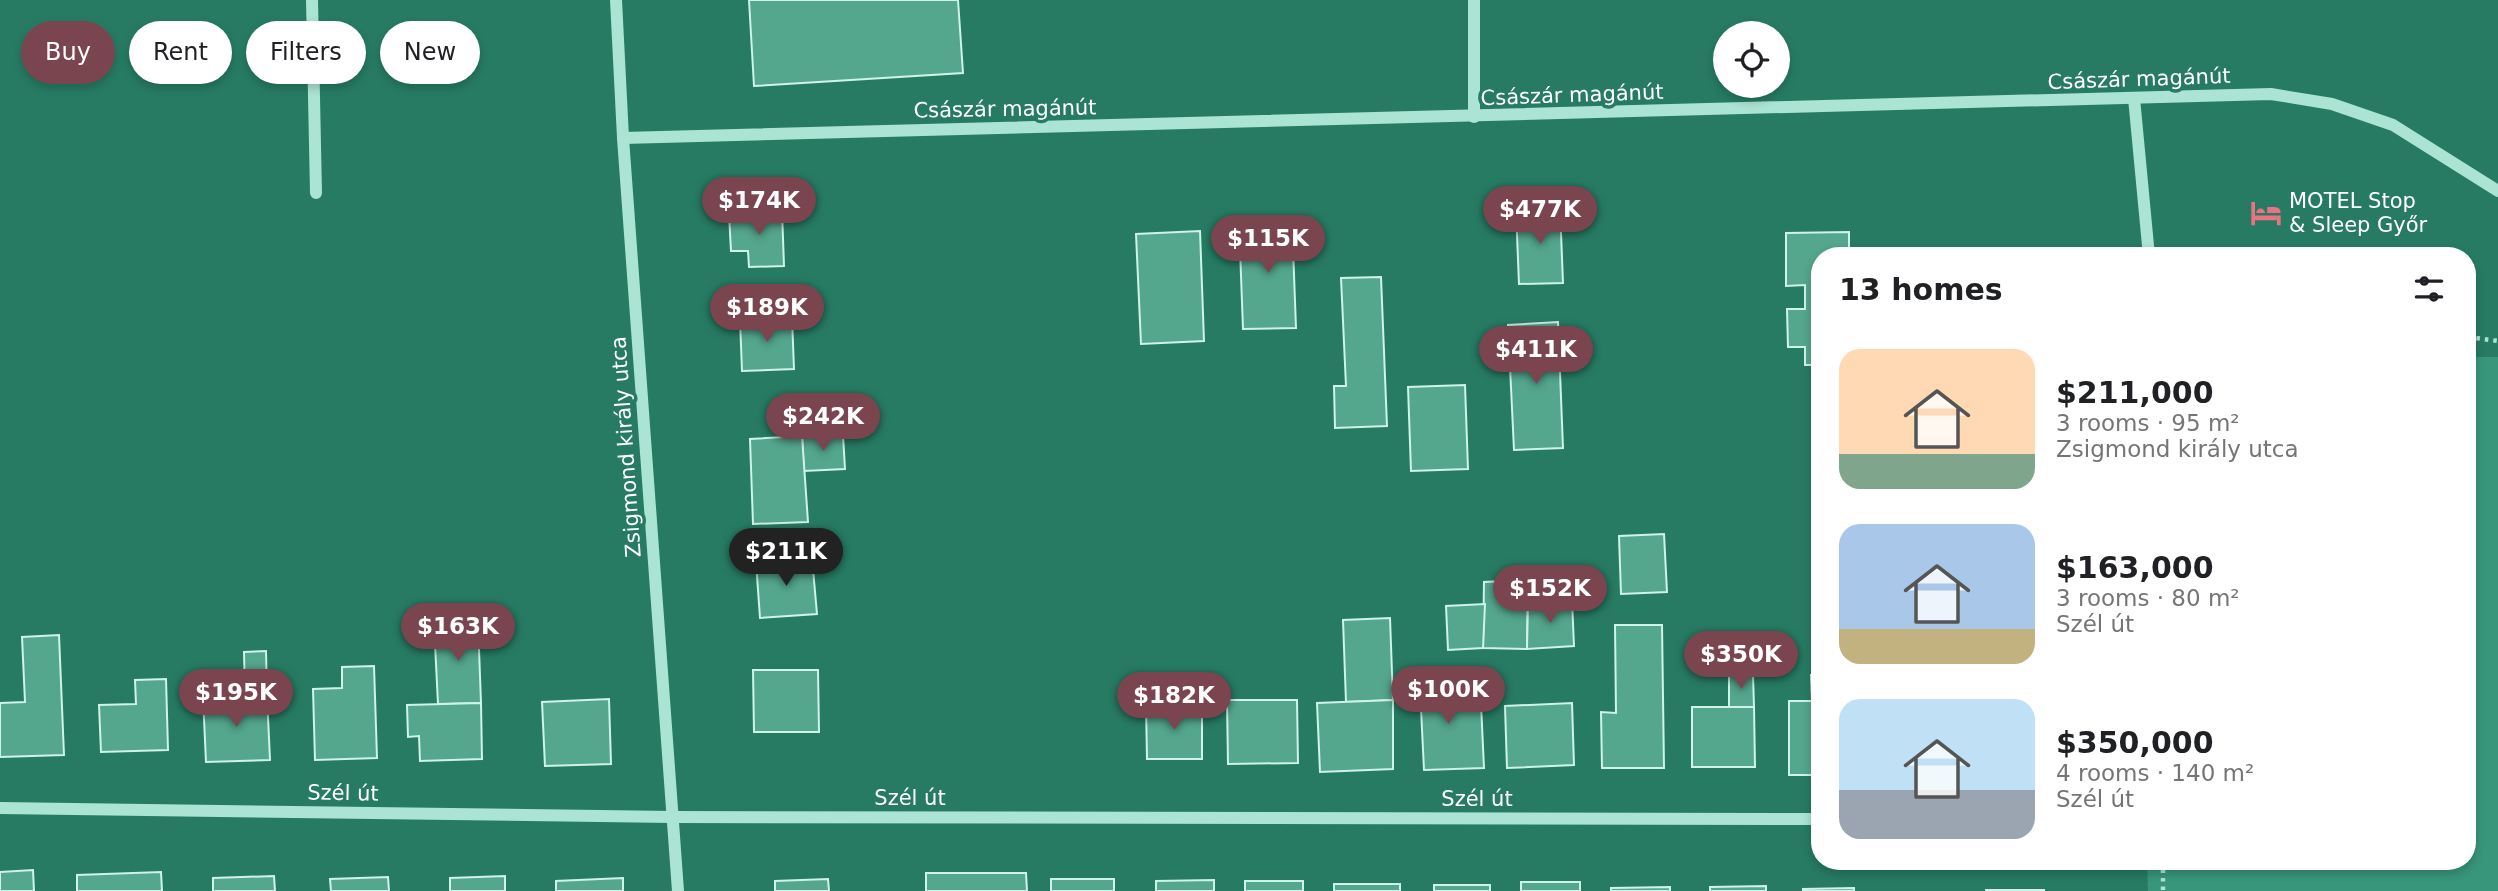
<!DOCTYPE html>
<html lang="en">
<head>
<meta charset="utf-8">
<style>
	:root { --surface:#fff; --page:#f6f6f6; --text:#202124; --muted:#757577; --accent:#7b454f }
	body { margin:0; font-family:"DejaVu Sans",sans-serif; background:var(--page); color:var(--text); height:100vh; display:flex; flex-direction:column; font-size:26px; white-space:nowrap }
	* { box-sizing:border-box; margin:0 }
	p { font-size:23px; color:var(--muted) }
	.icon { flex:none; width:38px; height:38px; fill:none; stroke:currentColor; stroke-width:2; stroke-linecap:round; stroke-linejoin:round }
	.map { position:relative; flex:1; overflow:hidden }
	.details { position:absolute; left:1811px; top:247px; width:665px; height:623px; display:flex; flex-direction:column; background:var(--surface); border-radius:28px; box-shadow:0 4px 10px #0003 }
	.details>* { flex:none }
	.guide { position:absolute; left:21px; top:21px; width:665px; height:63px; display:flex; gap:14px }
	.fabs { position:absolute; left:1713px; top:21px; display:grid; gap:14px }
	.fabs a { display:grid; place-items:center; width:77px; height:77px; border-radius:50%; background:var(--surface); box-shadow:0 4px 10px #0003; font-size:35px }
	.price { position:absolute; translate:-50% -60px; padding:0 16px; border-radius:24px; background:var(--accent); color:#fff; font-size:23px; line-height:46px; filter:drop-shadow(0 2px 4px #0008) }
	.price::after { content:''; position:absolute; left:50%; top:42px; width:21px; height:16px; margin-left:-10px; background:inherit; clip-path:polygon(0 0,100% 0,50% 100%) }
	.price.on { background:#222; color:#fff }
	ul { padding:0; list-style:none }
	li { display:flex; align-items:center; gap:21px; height:175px; padding:0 28px }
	li span { display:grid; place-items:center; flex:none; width:196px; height:140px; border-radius:21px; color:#555 }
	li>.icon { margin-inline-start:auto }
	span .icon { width:84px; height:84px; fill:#fffc; stroke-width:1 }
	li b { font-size:30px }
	h2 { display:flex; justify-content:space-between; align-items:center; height:84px; padding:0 28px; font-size:30px }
	.chip { padding:0 24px; border-radius:32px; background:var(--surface); box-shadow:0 4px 10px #0003; font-size:24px; line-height:63px }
	.chip.on { background:var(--accent); color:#fff }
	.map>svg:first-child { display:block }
	.green { fill:#38967a }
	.building { fill:#54a68d; stroke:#cef3e8; stroke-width:2 }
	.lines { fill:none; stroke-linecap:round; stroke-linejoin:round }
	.path { stroke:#abe4d3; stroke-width:4.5; stroke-dasharray:3.5 5; stroke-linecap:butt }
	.minor { stroke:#abe4d3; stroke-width:12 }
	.labels { text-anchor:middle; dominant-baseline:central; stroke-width:7; stroke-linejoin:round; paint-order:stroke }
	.street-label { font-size:21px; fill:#fff; stroke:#277b63 }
	.poi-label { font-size:21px; fill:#fff; stroke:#277b63; text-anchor:start }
</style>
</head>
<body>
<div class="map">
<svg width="2498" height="891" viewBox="0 0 2498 891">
	<rect width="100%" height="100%" fill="#277b63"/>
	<polygon class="green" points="2468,357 2498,357 2498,891 2148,891 2147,861 2468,861"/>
	<g class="building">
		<polygon points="749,0 958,0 963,73 754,86"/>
		<polygon points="1560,208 1563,283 1519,284 1516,210"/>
		<polygon points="782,211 784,266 749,267 748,251 731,251 729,214"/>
		<polygon points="1292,221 1296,328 1243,329 1239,222"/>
		<polygon points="1200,231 1204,341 1141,344 1136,234"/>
		<polygon points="1849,232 1849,256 1820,256 1820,365 1805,365 1805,347 1788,347 1787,309 1805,309 1805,285 1786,286 1786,233"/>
		<polygon points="1381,277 1387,426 1335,428 1334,386 1346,386 1341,278"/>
		<polygon points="792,318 794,369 742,371 740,320"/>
		<polygon points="1558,322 1563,448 1514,450 1508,325"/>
		<polygon points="1465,385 1468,469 1411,471 1408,387"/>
		<polygon points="843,435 845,469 804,471 802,436"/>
		<polygon points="802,436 808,522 753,524 750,439"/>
		<polygon points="1664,534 1667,592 1621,594 1619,536"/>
		<polygon points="812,558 817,614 760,618 756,562"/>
		<polygon points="1528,580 1527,649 1483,648 1484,582"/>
		<polygon points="1572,600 1574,646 1527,649 1528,602"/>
		<polygon points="1485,604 1483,648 1448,650 1446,606"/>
		<polygon points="1390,618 1393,700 1346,702 1343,620"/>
		<polygon points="478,622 481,703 438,704 434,624"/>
		<polygon points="1615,625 1662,625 1664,768 1602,768 1601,712 1616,713"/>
		<polygon points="59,635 64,755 0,757 0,703 25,702 22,637"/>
		<polygon points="266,651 267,695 245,696 244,652"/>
		<polygon points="374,666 377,758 315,760 313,689 342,688 342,667"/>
		<polygon points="1419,668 1447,668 1449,705 1481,704 1484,768 1424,770"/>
		<polygon points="753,670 818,670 819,732 754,732"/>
		<polygon points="1729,674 1753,674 1754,707 1729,707"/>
		<polygon points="1811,675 1820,675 1820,775 1789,775 1789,701 1812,701"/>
		<polygon points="166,679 168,750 101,752 99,705 136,704 135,680"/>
		<polygon points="267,695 270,760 206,762 203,697"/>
		<polygon points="609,699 611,764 545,766 542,702"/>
		<polygon points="1227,700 1297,700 1298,763 1228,764"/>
		<polygon points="1393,700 1393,769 1320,772 1317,703"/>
		<polygon points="481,703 482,759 420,761 419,736 408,737 407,705"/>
		<polygon points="1572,703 1574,765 1507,768 1505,706"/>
		<polygon points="1146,705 1202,705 1202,759 1147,759"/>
		<polygon points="1692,707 1754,707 1755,767 1692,767"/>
		<polygon points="33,870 34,891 0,891 0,872"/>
		<polygon points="161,872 162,891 77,891 77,875"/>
		<polygon points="926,873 1026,873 1027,891 926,891"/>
		<polygon points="274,876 275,891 213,891 213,878"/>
		<polygon points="505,876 505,891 450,891 450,878"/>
		<polygon points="388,877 389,891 331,891 330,879"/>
		<polygon points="623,878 623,891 556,891 556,881"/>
		<polygon points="828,879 829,891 775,891 775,881"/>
		<rect x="1051" y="879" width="63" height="12"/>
		<polygon points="1214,880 1214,891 1156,891 1156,881"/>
		<rect x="1245" y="881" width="58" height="10"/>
		<rect x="1521" y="882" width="59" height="9"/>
		<rect x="1334" y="884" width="66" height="7"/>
		<rect x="1434" y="885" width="56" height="6"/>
		<polygon points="1766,886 1766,891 1710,891 1710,887"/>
		<polygon points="1670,887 1670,891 1611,891 1611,888"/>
		<polygon points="1854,888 1854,891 1803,891 1803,889"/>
		<rect x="1986" y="890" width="58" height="1"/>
	</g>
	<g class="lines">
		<g class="path">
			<polyline points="2468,337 2498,341"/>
			<polyline points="2163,861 2163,891"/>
		</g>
		<g class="minor">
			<polyline points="312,0 316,193"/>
			<polyline points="616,0 623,138 678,891"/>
			<polyline points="2134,98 2149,256"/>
			<polyline points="1474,117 1474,0"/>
			<polyline points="623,138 2271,94 2332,104 2393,125 2498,191"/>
			<polyline points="0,808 672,817 1820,819"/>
		</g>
	</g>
	<defs>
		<symbol id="hotel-bare" viewBox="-9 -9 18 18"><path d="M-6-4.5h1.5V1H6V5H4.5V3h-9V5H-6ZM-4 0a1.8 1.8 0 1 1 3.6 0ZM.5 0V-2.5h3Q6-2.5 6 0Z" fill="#eb7283" stroke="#277b63" stroke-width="2.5" paint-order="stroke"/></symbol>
	</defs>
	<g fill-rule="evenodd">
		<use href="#hotel-bare" x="2244" y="191" width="44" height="44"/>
	</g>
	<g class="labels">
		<g class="street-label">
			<text transform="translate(2139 79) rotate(-2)">Császár magánút</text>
			<text transform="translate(1572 95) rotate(-2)">Császár magánút</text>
			<text transform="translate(1005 109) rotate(-1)">Császár magánút</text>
			<text transform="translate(626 447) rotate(-94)">Zsigmond király utca</text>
			<text transform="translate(343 793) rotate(1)">Szél út</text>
			<text x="910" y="798">Szél út</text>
			<text x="1477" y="799">Szél út</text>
		</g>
		<g class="poi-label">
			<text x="2289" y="201">MOTEL Stop<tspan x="2289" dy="24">&amp; Sleep Győr</tspan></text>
		</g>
	</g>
</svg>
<div class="fabs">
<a><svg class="icon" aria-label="locate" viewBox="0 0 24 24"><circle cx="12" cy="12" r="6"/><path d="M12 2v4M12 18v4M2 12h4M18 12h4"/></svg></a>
</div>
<b class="price" style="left:759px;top:237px">$174K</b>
<b class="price" style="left:1540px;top:246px">$477K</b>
<b class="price" style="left:1268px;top:275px">$115K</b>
<b class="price" style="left:767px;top:344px">$189K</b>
<b class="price" style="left:1536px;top:386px">$411K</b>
<b class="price" style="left:823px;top:453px">$242K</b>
<b class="price on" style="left:786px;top:588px">$211K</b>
<b class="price" style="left:1550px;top:625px">$152K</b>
<b class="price" style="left:458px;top:663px">$163K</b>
<b class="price" style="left:1741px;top:691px">$350K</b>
<b class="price" style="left:1448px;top:726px">$100K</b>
<b class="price" style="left:236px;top:729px">$195K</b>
<b class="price" style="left:1174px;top:732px">$182K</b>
<div class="guide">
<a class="chip on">Buy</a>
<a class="chip">Rent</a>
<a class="chip">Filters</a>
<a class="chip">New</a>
</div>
<section class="details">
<h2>13 homes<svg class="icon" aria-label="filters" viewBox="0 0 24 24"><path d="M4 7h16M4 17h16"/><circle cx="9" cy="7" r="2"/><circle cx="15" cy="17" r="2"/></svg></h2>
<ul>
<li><span style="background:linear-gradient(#ffd9b3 75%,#7fa58c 0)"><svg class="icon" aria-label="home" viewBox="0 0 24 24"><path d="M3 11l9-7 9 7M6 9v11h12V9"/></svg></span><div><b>$211,000</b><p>3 rooms · 95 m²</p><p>Zsigmond király utca</p></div></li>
<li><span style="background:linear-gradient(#a9c7e8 75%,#c2b280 0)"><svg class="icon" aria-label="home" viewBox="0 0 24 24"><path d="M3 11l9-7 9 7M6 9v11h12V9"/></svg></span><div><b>$163,000</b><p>3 rooms · 80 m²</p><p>Szél út</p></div></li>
<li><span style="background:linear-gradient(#bfe0f5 65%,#9aa5b1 0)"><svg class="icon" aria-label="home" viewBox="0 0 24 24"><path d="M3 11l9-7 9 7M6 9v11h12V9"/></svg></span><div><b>$350,000</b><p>4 rooms · 140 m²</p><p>Szél út</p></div></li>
</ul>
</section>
</div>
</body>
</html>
